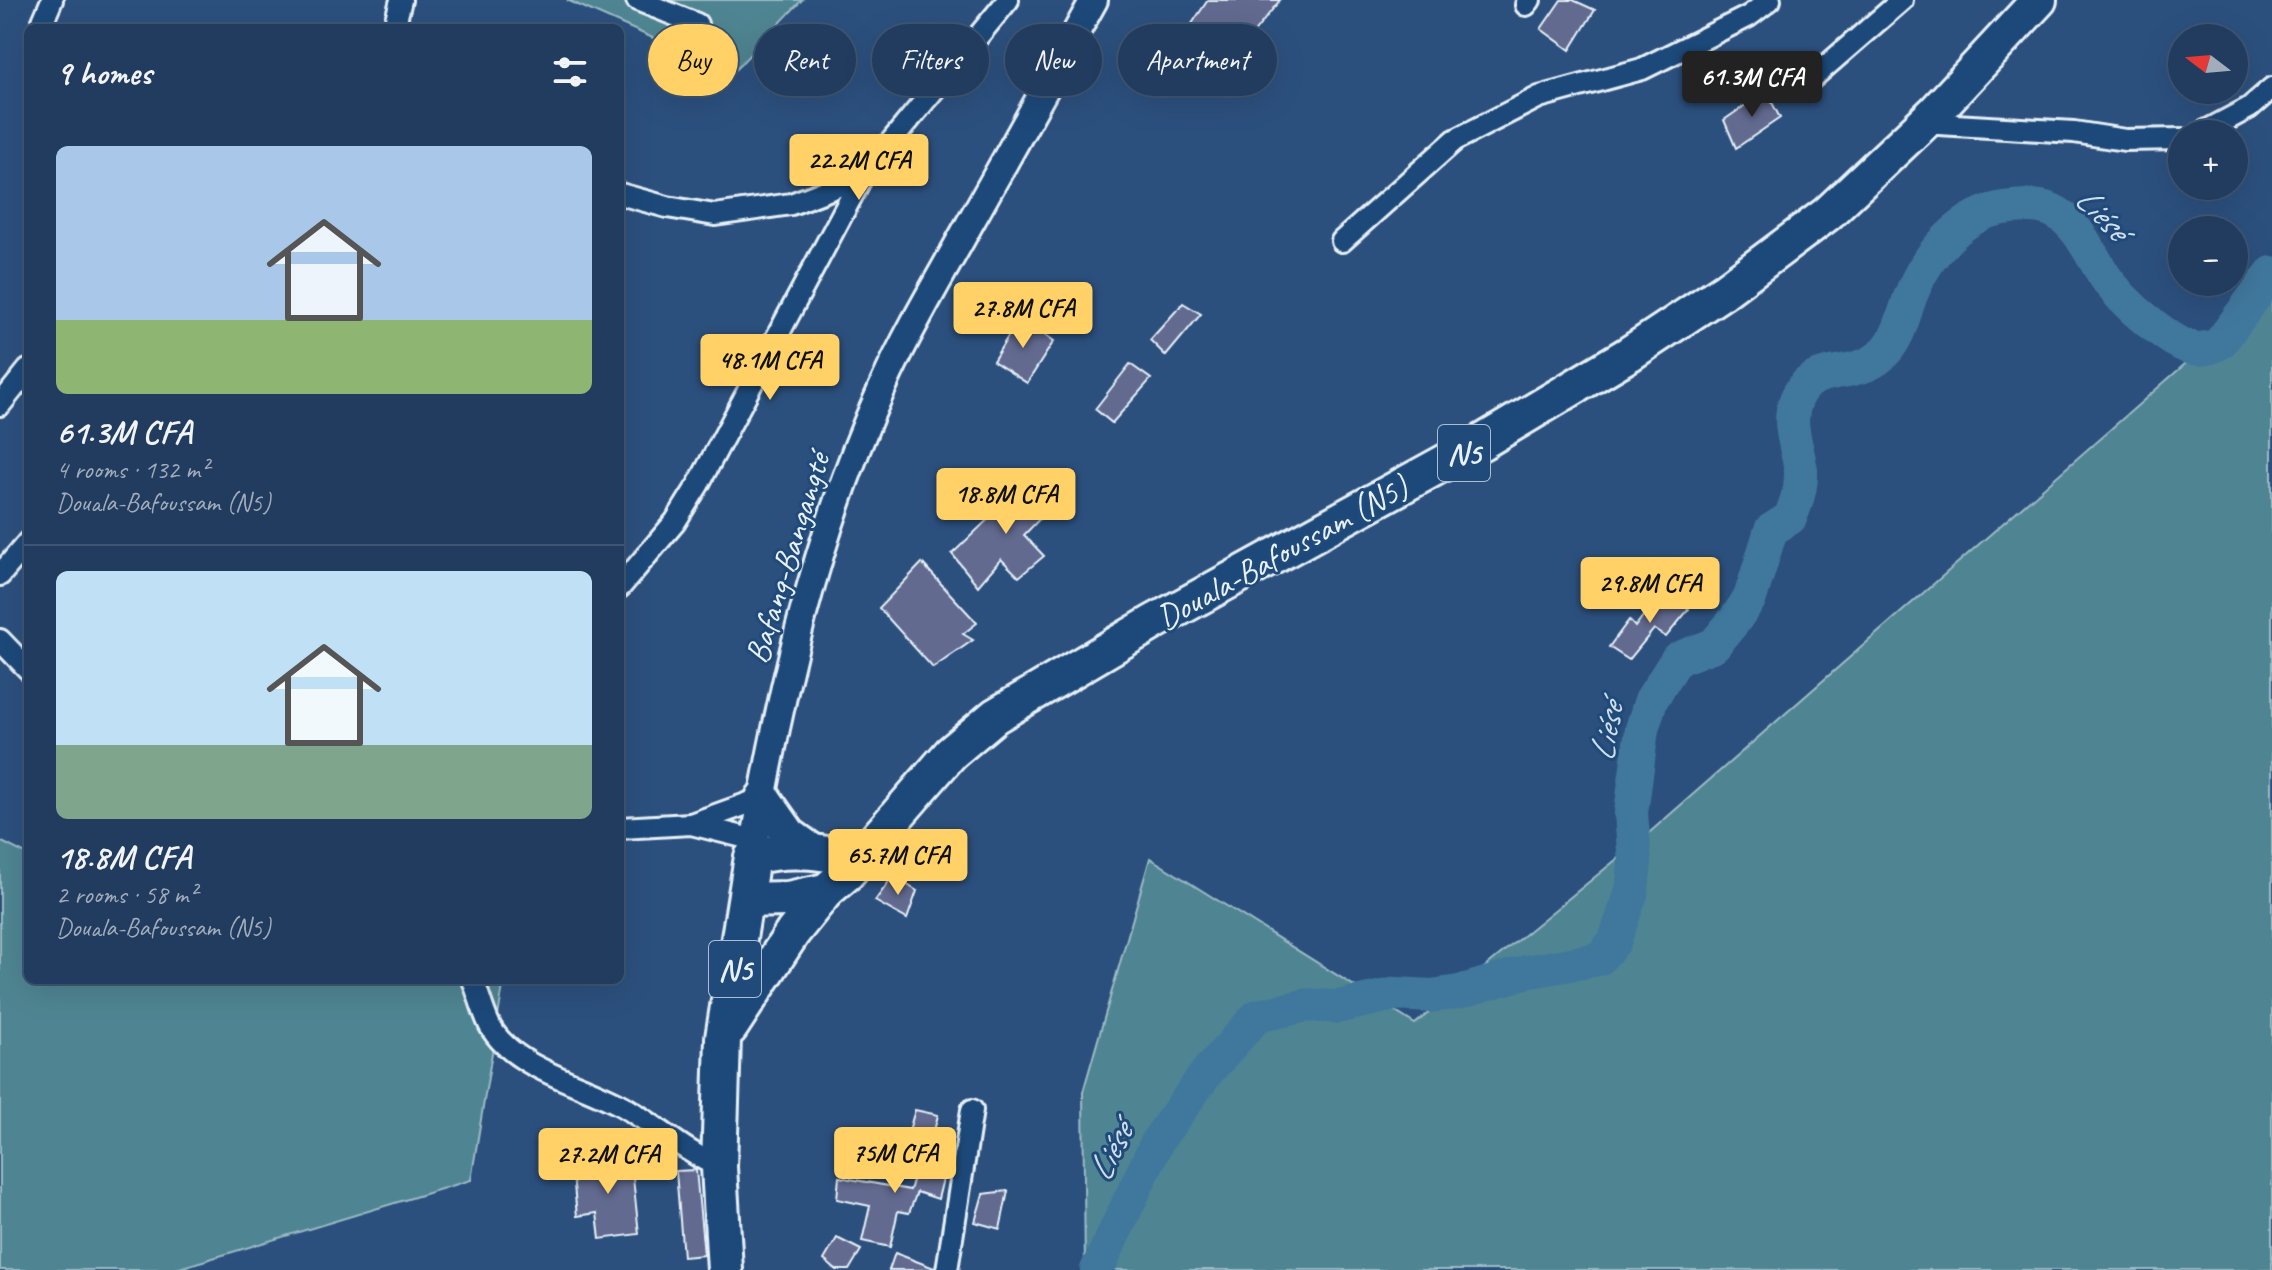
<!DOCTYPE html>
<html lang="en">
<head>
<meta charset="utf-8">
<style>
	:root { --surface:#213c5e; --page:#294364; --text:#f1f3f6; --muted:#a2adbc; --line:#3e5673; --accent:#ffd166 }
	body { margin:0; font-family:Caveat,sans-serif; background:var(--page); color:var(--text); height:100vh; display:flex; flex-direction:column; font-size:30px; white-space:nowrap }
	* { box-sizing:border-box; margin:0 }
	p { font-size:26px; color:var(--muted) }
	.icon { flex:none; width:44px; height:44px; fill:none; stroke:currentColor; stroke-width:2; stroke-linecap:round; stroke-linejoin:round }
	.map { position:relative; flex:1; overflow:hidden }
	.drawer { position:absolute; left:24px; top:24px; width:600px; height:960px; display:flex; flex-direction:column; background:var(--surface); border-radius:12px; box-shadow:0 8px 32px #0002,0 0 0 2px var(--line) }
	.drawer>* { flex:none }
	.banner { position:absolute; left:648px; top:24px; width:760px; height:72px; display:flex; gap:16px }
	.needle { width:52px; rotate:286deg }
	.buttons { position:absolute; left:2168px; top:24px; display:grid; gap:16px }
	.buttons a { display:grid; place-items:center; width:80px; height:80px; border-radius:50%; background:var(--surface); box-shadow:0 8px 32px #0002,0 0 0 2px var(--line); font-size:40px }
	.price { position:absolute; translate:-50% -68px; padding:0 18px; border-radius:8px; background:var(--accent); color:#111; font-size:26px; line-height:52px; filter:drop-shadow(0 2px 4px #0008) }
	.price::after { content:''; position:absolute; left:50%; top:48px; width:24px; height:18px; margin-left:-12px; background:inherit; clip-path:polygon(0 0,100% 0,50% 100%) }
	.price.on { background:#222; color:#fff }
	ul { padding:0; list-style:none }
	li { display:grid; align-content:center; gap:16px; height:424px; padding:0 32px }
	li+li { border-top:2px solid var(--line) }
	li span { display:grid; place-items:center; height:248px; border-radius:12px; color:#555 }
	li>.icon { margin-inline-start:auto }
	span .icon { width:144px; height:144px; fill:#fffc; stroke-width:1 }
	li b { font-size:34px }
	h2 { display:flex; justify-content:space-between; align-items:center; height:96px; padding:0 32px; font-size:34px }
	.chip { padding:0 28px; border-radius:36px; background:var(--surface); box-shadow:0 8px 32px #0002,0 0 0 2px var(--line); font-size:28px; line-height:72px }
	.chip.on { background:var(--accent); color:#111 }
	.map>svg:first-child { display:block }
	.green { fill:#4f8592; stroke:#9cbbc5; stroke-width:2 }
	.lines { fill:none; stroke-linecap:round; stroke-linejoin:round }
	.river { stroke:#41789d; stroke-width:34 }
	.building { fill:#626a90; stroke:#e8f1f8; stroke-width:2 }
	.minor-casing { stroke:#e8f1f8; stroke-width:26 }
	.tertiary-casing { stroke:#e8f1f8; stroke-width:32 }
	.trunk-casing { stroke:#e8f1f8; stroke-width:40 }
	.minor { stroke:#1f4a7a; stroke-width:20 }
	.tertiary { stroke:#1f4a7a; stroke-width:26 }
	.trunk { stroke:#1f4a7a; stroke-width:34 }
	.labels { text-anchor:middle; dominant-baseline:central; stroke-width:6; stroke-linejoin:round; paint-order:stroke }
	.shield { fill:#1f4a7a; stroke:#acbfd2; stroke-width:2 }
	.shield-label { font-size:32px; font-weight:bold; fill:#e8f1f8 }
	.street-label { font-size:34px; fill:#e8f1f8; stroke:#1f4a7a }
	.water-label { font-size:36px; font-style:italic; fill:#cfdfea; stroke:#1f4a7a }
</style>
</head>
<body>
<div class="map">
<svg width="2272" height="1270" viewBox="0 0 2272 1270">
	<rect width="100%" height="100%" fill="#2c507e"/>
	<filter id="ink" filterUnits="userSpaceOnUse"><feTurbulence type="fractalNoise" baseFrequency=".0125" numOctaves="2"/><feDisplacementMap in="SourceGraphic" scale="16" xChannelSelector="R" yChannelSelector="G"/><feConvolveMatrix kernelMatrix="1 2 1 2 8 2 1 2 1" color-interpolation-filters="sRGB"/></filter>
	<g filter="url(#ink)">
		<g class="green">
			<polygon points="567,0 802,0 732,73"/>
			<polygon points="2272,288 2272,1270 1085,1270 1083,1092 1150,858 1415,1024 1650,832"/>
			<polygon points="0,841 28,855 28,980 504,980 471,1180 173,1270 0,1270"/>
		</g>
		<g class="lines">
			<path class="river" d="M1097,1270l61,-130 49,-68 50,-56 51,-11 29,2 59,-13 35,2 28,-4 67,-20 73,-13 15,-17 18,-51 3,-28 -4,-50 11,-84 9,-29 26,-41 37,-14 20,-24 16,-23 21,-68 19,-12c6,-14 12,-31 11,-47 -3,-24 -15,-47 -5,-71 17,-41 56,-18 86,-45 19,-18 21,-42 31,-65 15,-37 50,-76 90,-82 18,-2 37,-5 54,5 25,14 37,51 54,72 16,20 34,35 54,49 18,13 35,21 55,9l52,-70"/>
		</g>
		<g class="building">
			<polygon points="1208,0 1280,0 1248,40 1255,46 1244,66 1208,50 1203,57 1181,40"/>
			<polygon points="1561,0 1573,0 1595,10 1570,50 1541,29"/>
			<polygon points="1766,91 1780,118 1736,148 1724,120"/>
			<polygon points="1183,303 1201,314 1166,356 1150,340"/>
			<polygon points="1020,317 1054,341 1027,383 993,361"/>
			<polygon points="1130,364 1151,379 1112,423 1095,409"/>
			<polygon points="1032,477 1053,505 1024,535 1044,556 1019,577 1001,559 978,586 952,554"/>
			<polygon points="922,563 977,623 963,634 973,640 933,668 879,608"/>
			<polygon points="1661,591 1689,609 1666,637 1654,629 1629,660 1609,647 1629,620 1635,627"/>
			<polygon points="893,876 917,891 907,919 875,901"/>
			<polygon points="915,1110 938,1115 932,1139 908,1134"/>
			<polygon points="926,1142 950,1150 938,1199 917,1192 909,1213 898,1211 890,1247 862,1241 870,1206 837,1199 839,1177 910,1190"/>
			<polygon points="631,1159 639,1234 600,1239 597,1213 577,1216 572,1165"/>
			<polygon points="696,1170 704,1255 683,1257 676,1171"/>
			<polygon points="1008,1191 1000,1229 975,1222 983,1194"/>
			<polygon points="837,1238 861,1250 849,1270 836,1270 824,1260"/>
			<polygon points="895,1253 934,1268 934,1270 889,1270"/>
		</g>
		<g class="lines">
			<defs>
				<g id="minor">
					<polyline points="637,0 697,24"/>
					<polyline points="1526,5 1530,0"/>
					<polyline points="40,28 52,0"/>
					<polyline points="394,28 401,0"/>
					<polyline points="1802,87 1902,0"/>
					<polyline points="1922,123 2074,132 2125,140 2182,139"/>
					<polyline points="2200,134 2249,108 2272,88"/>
					<polyline points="620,194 667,207 715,215 791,204 862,177 1008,0"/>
					<polyline points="1342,241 1455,140 1539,97 1642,69 1749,16 1770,0"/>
					<polyline points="0,405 28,370"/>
					<polyline points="0,575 28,542"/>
					<polyline points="620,587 675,522 698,485 862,177"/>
					<polyline points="0,640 28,669"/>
					<polyline points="691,824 763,798"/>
					<polyline points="620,828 691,824 755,840"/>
					<path d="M473,980c6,15 10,32 17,46 24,44 96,58 136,82 32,19 58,43 93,59"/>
					<polyline points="947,1270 972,1110"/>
				</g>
				<path id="tertiary" d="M752,857c27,-162 64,-324 132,-473 25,-56 57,-108 86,-161 42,-74 83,-149 124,-223"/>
				<g id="trunk">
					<polyline points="763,798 789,835 810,850"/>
					<polyline points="747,900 788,899 826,891 847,873 951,753 995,716 1154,622 1482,442 1629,354 1724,291 1827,214 1935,112 2039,0"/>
					<polyline points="730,1028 793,932 826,891"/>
					<path d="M725,1270l-6,-103 4,-129 29,-181c37,-10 69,-5 106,2"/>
				</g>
			</defs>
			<use href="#minor" class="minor-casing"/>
			<use href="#tertiary" class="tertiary-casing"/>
			<use href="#trunk" class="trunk-casing"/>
			<use href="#minor" class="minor"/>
			<use href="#tertiary" class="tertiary"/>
			<use href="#trunk" class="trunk"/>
		</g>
	</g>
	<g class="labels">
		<g class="shield">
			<rect x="1438" y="425" width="52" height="56" rx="6"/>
			<rect x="709" y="941" width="52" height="56" rx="6"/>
		</g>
		<g class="shield-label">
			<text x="1464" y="453">N5</text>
			<text x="735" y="969">N5</text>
		</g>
		<g class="street-label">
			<text transform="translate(1282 552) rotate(-29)">Douala-Bafoussam (N5)</text>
			<text transform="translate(787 558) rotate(-73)">Bafang-Bangangté</text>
		</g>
		<g class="water-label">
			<text transform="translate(2102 213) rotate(46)">Liésé</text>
			<text transform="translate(1606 732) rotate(-79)">Liésé</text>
			<text transform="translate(1110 1152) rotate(-63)">Liésé</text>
		</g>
	</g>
</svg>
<div class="buttons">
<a><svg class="needle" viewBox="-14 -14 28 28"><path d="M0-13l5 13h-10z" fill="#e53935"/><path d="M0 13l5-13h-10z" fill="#a2adbc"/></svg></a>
<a>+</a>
<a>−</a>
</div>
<b class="price on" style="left:1752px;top:119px">61.3M CFA</b>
<b class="price" style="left:859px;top:202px">22.2M CFA</b>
<b class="price" style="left:1023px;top:350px">27.8M CFA</b>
<b class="price" style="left:770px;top:402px">48.1M CFA</b>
<b class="price" style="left:1006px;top:536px">18.8M CFA</b>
<b class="price" style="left:1650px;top:625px">29.8M CFA</b>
<b class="price" style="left:898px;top:897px">65.7M CFA</b>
<b class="price" style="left:895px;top:1195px">75M CFA</b>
<b class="price" style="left:608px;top:1196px">27.2M CFA</b>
<div class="banner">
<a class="chip on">Buy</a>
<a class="chip">Rent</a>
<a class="chip">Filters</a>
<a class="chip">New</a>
<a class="chip">Apartment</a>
</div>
<section class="drawer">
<h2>9 homes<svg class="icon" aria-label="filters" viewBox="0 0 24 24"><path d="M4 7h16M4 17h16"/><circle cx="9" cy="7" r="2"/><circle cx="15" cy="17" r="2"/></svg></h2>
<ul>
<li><span style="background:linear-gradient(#a9c7e8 70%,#8fb573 0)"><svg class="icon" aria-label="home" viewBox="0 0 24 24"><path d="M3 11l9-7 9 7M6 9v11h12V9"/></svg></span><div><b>61.3M CFA</b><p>4 rooms · 132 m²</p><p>Douala-Bafoussam (N5)</p></div></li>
<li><span style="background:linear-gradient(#bfe0f5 70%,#7fa58c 0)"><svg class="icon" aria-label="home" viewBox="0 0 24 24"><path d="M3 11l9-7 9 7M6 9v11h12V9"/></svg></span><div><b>18.8M CFA</b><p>2 rooms · 58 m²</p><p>Douala-Bafoussam (N5)</p></div></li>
</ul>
</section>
</div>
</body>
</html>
